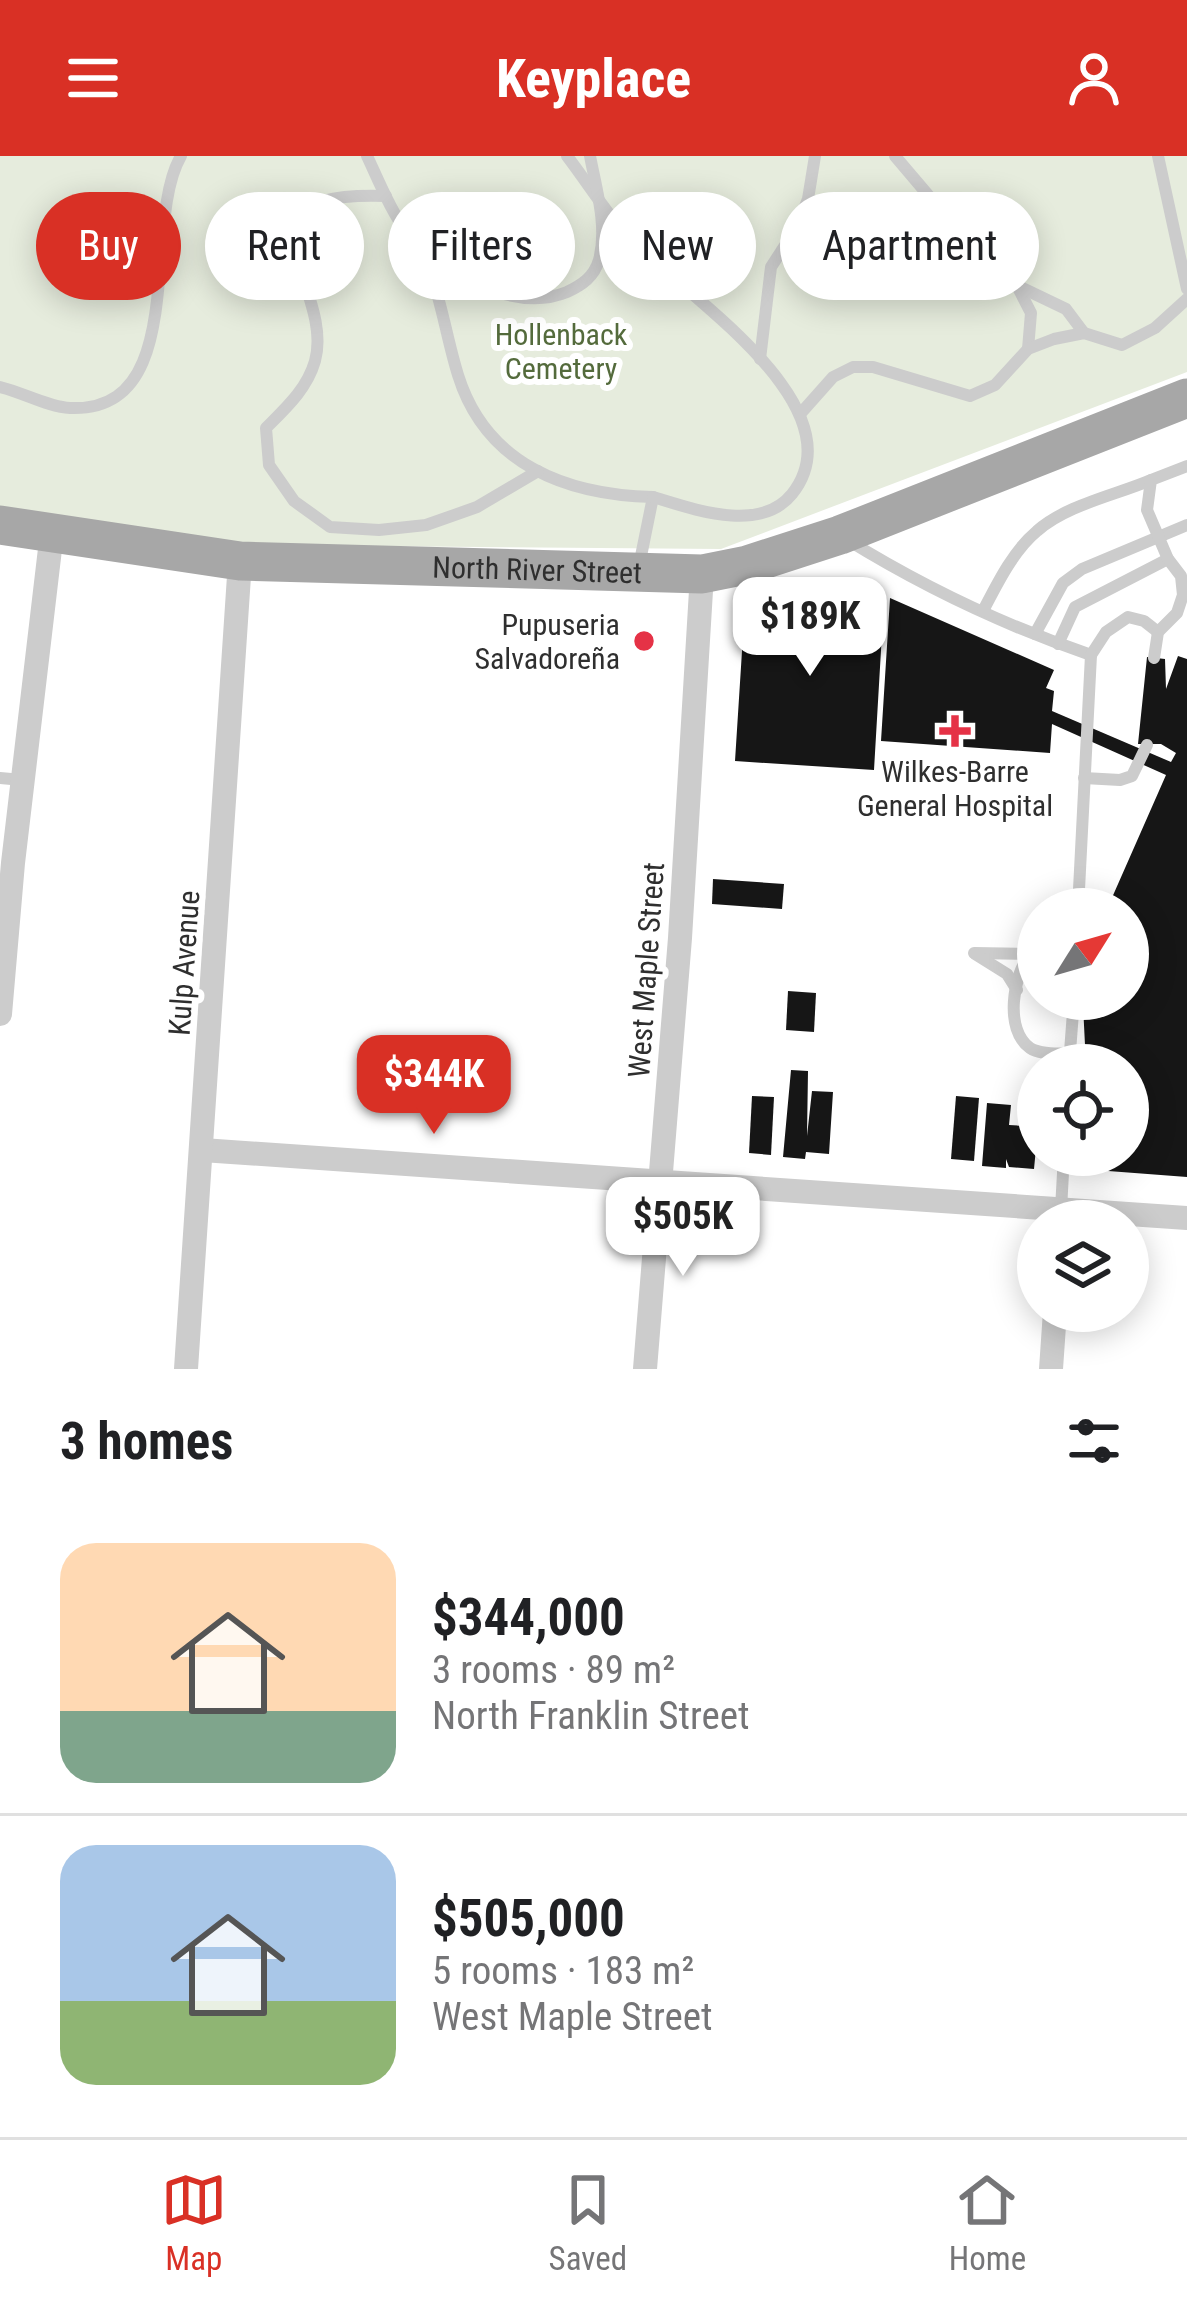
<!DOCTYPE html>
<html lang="en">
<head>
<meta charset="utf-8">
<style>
	:root { --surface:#fff; --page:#f6f6f6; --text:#202124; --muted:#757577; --line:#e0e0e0; --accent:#d93025 }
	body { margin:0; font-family:"Roboto Condensed",sans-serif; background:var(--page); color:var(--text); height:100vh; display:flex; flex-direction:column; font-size:45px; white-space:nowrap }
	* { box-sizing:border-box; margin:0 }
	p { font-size:39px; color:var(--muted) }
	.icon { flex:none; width:66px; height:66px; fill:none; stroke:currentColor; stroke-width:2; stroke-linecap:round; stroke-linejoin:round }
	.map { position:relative; height:1213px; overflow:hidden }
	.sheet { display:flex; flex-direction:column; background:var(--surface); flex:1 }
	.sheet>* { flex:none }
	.guide { position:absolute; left:36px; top:36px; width:1116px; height:108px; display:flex; gap:24px }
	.needle { width:78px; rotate:53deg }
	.buttons { position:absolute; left:1017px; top:732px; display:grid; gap:24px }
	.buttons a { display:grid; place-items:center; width:132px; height:132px; border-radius:50%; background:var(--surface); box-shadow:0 6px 30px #0003; font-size:60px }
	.price { position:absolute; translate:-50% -102px; padding:0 27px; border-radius:24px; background:#fff; color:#222; font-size:39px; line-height:78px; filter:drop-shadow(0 3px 6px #0008) }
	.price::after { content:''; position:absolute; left:50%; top:72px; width:36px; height:27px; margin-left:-18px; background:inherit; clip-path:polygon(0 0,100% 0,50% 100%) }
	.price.current { background:var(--accent); color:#fff }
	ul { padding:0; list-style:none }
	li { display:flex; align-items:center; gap:36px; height:300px; padding:0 60px }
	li+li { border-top:3px solid var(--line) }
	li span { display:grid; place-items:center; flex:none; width:336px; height:240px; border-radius:36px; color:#555 }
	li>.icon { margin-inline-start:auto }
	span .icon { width:144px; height:144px; fill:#fffc; stroke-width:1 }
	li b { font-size:51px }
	h2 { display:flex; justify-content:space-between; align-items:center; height:144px; padding:0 60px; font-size:51px }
	.tag { padding:0 42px; border-radius:54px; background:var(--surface); box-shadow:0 6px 30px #0003; font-size:42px; line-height:108px }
	.tag.current { background:var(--accent); color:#fff }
	header { display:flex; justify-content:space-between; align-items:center; height:156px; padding:0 60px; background:var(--accent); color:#fff; font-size:54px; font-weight:700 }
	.menu { display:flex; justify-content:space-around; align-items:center; height:168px; border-top:3px solid var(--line); background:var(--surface); font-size:33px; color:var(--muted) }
	.menu a { display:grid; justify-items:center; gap:6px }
	.menu .current { color:var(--accent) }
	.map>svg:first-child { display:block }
	.green { fill:#e6ecdd }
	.building { fill:#161616 }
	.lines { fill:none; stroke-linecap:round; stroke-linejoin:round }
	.service { stroke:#ccc; stroke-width:12 }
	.minor { stroke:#ccc; stroke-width:24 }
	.primary { stroke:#a7a7a7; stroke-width:39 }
	.poi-dot { fill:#e53246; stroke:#fff; stroke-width:4.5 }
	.labels { text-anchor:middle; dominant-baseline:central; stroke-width:12; stroke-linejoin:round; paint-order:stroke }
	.park-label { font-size:30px; fill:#546b3c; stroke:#fff }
	.street-label { font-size:30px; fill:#2f2f2f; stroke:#fff }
	.poi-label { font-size:30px; fill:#2f2f2f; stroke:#fff; text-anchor:end }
</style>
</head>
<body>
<header><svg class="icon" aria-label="menu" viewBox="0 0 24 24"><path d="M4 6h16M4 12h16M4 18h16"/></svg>Keyplace<svg class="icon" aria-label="person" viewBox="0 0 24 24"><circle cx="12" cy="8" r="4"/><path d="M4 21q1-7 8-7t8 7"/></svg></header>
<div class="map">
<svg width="1187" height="1213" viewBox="0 0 1187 1213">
	<rect width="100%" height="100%" fill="#fff"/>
	<polygon class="green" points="0,0 1187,0 1187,216 721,393 241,389 0,350"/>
	<g class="building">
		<polygon points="766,430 865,436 865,442 884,443 874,614 735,605 745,448 764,450"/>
		<polygon points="890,442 1054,514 1046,532 1054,535 1052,555 1171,606 1176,597 1161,588 1138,588 1147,501 1165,503 1166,533 1178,500 1187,503 1187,1021 1082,1013 1083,999 1128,999 1128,909 1086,909 1083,849 1084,843 1128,843 1128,753 1107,753 1166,619 1052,568 1050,597 881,585"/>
		<polygon points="713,723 784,728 782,753 712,748"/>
		<polygon points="788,835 816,837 814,876 786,874"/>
		<polygon points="791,914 808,915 807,980 812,935 833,936 829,998 806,996 805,1003 783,1001"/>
		<polygon points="752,940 774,941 771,999 749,997"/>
		<polygon points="956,940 979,942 974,1005 951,1003"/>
		<polygon points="987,947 1011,949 1009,969 1038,971 1034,1013 1009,1011 1006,1003 1006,1012 982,1010"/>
	</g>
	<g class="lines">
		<g class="service">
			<path d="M367,0c9,19 17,39 28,58 10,18 26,35 34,54 13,35 18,72 29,107 28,90 109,120 195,122l-14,69"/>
			<path d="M567,0c20,26 39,57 61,81 52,55 234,169 164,257 -32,40 -99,15 -139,3"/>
			<polyline points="895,0 968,86 1011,118 1031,157 1028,193"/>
			<polyline points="1158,0 1187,133"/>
			<path d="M386,40c-170,-6 -50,90 -71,165 -8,28 -29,47 -49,67l3,37 25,36 36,26 49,3 47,-5 51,-18 61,-36"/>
			<path d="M424,102c42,22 95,54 143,34 15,-7 27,-15 32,-32 9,-33 -3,-72 -9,-104"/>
			<polyline points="1018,130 1066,153 1084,177"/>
			<polyline points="760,203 771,111 797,71 808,43 815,0"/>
			<path d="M0,231c22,5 48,20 70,21 121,5 71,-184 111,-252"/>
			<polyline points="801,257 833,221 853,211 873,211 970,240 995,229 1028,193 1054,183 1084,177 1122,189 1155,172 1187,143"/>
			<path d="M846,383c76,47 160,87 245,116"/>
			<path d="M983,455c14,-27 30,-60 54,-80 29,-26 79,-36 114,-51"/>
			<polyline points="1035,478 1063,427 1082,413 1187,369"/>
			<polyline points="1058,488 1075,451 1168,403"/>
			<polyline points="1091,499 1106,476 1128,461 1144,465 1158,476"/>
			<polyline points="1154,502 1158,476 1177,457 1183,439 1181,420 1168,403 1147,354 1151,324 1187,310"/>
			<polyline points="0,622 22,624"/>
			<polyline points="1084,622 1120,624 1132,620 1147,589"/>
			<polyline points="1078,753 1091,499"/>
			<polyline points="974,797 1030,798 1038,794"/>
			<polyline points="975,798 1007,818 1017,834"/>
			<path d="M1030,798c-17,21 -26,76 0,94 10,7 27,5 40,6"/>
			<polyline points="1069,909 1074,843"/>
			<polyline points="1061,1053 1064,999"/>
		</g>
		<g class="minor">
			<polyline points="0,858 13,707 52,376"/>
			<polyline points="202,994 1187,1062"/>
			<polyline points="186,1213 240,405"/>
			<polyline points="645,1213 680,782 702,418"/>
			<polyline points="1051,1213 1055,1155"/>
		</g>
		<path class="primary" id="s1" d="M0,369l240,36 462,13 45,-9 93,-30 347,-137"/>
	</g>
	<g class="poi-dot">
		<circle cx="644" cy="485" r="12"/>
		<path d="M949 557h12v12h12v12h-12v12h-12v-12h-12v-12h12z"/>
	</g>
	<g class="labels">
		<g class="park-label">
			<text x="561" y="178">Hollenback<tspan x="561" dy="34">Cemetery</tspan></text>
		</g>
		<g class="street-label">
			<text stroke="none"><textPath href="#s1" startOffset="540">North River Street</textPath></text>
			<text transform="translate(184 807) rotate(-86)">Kulp Avenue</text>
			<text transform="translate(646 814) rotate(-86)">West Maple Street</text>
		</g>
		<g class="poi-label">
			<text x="620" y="468">Pupuseria<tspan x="620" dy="34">Salvadoreña</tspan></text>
			<text x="955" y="615" text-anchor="middle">Wilkes-Barre<tspan x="955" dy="34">General Hospital</tspan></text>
		</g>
	</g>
</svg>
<div class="buttons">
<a><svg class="needle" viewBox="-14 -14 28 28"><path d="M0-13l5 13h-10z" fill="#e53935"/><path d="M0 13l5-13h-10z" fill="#757577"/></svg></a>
<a><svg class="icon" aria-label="locate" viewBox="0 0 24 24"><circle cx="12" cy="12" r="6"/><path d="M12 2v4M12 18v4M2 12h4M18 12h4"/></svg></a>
<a><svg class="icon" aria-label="layers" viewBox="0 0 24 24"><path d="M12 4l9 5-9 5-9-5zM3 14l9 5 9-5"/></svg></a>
</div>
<b class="price" style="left:810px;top:523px">$189K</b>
<b class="price current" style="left:434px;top:981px">$344K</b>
<b class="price" style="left:683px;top:1123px">$505K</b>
<div class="guide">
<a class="tag current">Buy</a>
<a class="tag">Rent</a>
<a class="tag">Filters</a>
<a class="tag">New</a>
<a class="tag">Apartment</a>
</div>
</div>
<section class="sheet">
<h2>3 homes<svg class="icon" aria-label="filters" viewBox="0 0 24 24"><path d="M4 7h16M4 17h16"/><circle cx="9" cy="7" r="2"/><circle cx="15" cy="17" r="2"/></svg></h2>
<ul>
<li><span style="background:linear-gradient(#ffd9b3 70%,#7fa58c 0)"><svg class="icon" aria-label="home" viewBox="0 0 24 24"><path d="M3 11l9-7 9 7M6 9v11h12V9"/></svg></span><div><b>$344,000</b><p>3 rooms · 89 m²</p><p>North Franklin Street</p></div></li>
<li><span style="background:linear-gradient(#a9c7e8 65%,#8fb573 0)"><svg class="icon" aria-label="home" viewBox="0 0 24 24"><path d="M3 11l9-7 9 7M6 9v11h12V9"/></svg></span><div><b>$505,000</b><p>5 rooms · 183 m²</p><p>West Maple Street</p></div></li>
</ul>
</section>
<nav class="menu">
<a class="current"><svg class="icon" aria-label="map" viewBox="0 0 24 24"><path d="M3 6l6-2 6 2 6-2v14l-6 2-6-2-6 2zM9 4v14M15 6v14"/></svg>Map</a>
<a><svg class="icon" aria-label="saved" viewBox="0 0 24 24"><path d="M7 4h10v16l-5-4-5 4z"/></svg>Saved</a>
<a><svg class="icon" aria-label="home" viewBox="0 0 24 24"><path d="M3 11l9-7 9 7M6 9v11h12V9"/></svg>Home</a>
</nav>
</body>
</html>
